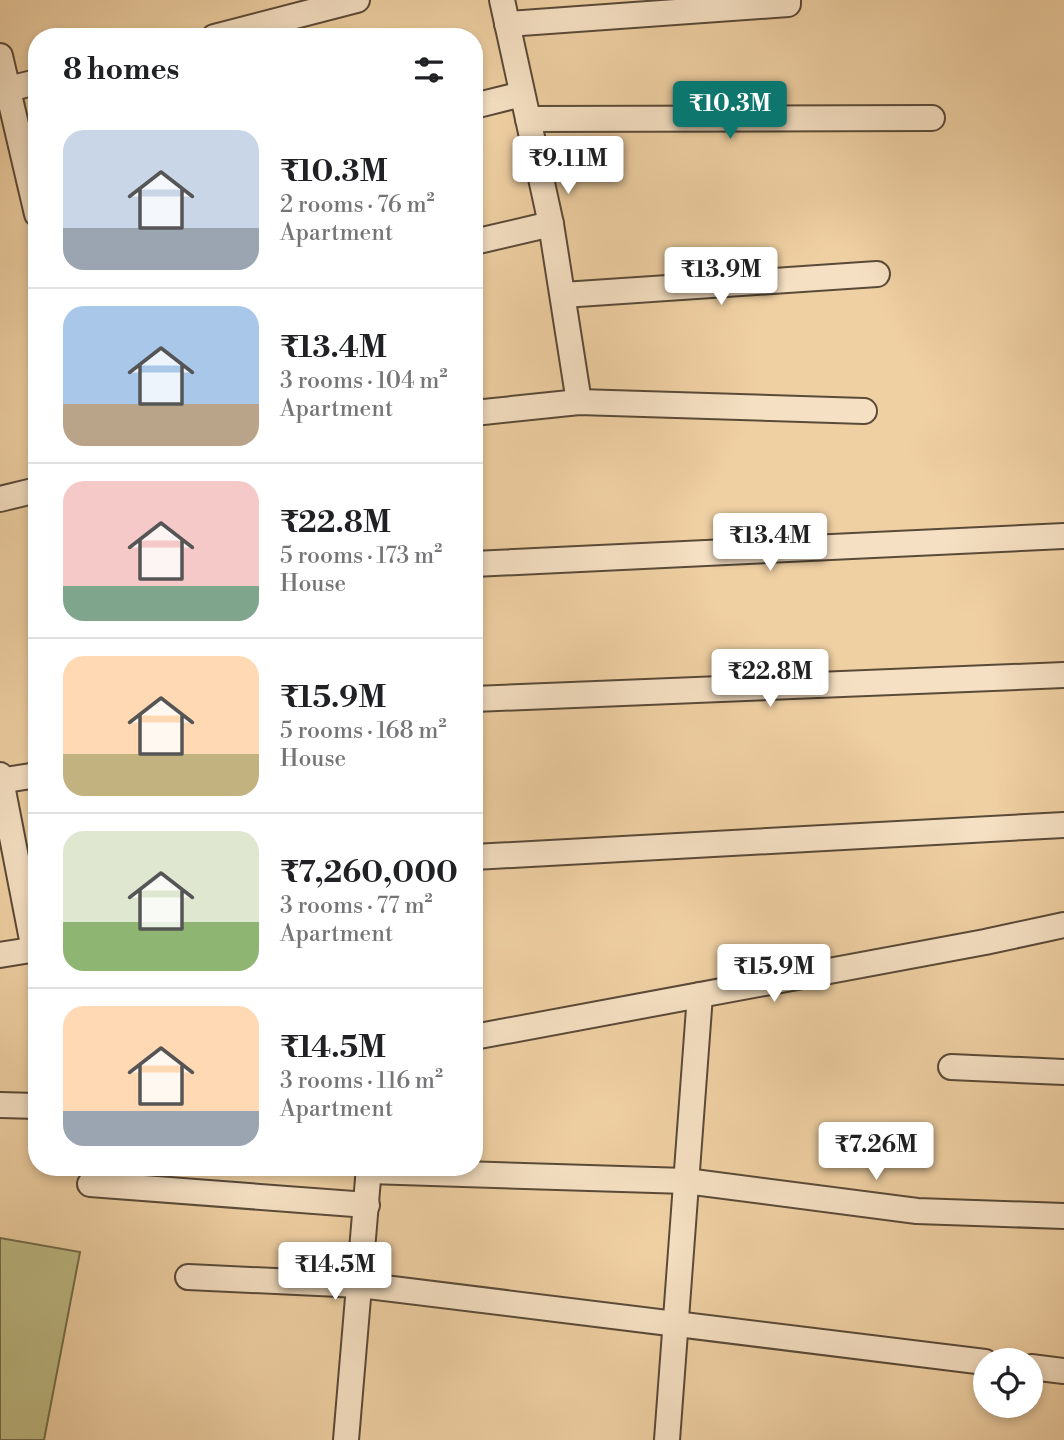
<!DOCTYPE html>
<html lang="en">
<head>
<meta charset="utf-8">
<style>
	:root { --surface:#fff; --page:#f6f6f6; --text:#202124; --muted:#757577; --line:#e0e0e0; --accent:#0f766e }
	body { margin:0; font-family:"Libre Bodoni",serif; background:var(--page); color:var(--text); height:100vh; display:flex; flex-direction:column; font-size:26px; white-space:nowrap }
	* { box-sizing:border-box; margin:0 }
	p { font-size:23px; color:var(--muted) }
	.icon { flex:none; width:38px; height:38px; fill:none; stroke:currentColor; stroke-width:2; stroke-linecap:round; stroke-linejoin:round }
	.map { position:relative; flex:1; overflow:hidden }
	.side { position:absolute; left:28px; top:28px; width:455px; height:1148px; display:flex; flex-direction:column; background:var(--surface); border-radius:28px; box-shadow:0 4px 10px #0003 }
	.side>* { flex:none }
	.fabs { position:absolute; left:973px; top:1348px; display:grid; gap:14px }
	.fabs a { display:grid; place-items:center; width:70px; height:70px; border-radius:50%; background:var(--surface); box-shadow:0 4px 10px #0003; font-size:35px }
	.price { position:absolute; translate:-50% -60px; padding:0 16px; border-radius:7px; background:#fff; color:#222; font-size:23px; line-height:46px; filter:drop-shadow(0 2px 4px #0008) }
	.price::after { content:''; position:absolute; left:50%; top:42px; width:21px; height:16px; margin-left:-10px; background:inherit; clip-path:polygon(0 0,100% 0,50% 100%) }
	.price.selected { background:var(--accent); color:#fff }
	ul { padding:0; list-style:none }
	li { display:flex; align-items:center; gap:21px; height:175px; padding:0 35px }
	li+li { border-top:2px solid var(--line) }
	li span { display:grid; place-items:center; flex:none; width:196px; height:140px; border-radius:21px; color:#555 }
	li>.icon { margin-inline-start:auto }
	span .icon { width:84px; height:84px; fill:#fffc; stroke-width:1 }
	li b { font-size:30px }
	h2 { display:flex; justify-content:space-between; align-items:center; height:84px; padding:0 35px; font-size:30px }
	.map>svg:first-child { display:block }
	.park { fill:#bdba83; stroke:#736c4c; stroke-width:2 }
	.lines { fill:none; stroke-linecap:round; stroke-linejoin:round }
	.minor-casing { stroke:#5a4a38; stroke-width:28 }
	.minor { stroke:#f5e0c3; stroke-width:24 }
</style>
</head>
<body>
<div class="map">
<svg width="1064" height="1440" viewBox="0 0 1064 1440">
	<rect width="100%" height="100%" fill="#efd0a3"/>
	<filter id="stains"><feTurbulence type="fractalNoise" baseFrequency=".00286" numOctaves="4"/><feColorMatrix values="0 0 0 0 .2 0 0 0 0 .09 0 0 0 0 .02 0 0 0 .5 -.17"/></filter>
	<radialGradient id="worn" r=".72"><stop offset=".6" stop-color="#630" stop-opacity="0"/><stop offset="1" stop-color="#630" stop-opacity=".3"/></radialGradient>
	<polygon class="park" points="0,1238 80,1252 44,1440 0,1440"/>
	<g class="lines">
		<defs>
			<g id="minor">
				<polyline points="502,0 551,224 579,402"/>
				<polyline points="507,24 788,4 788,0"/>
				<polyline points="214,37 357,0"/>
				<polyline points="0,56 37,214"/>
				<polyline points="8,89 37,82"/>
				<polyline points="474,106 522,94"/>
				<polyline points="528,119 932,118"/>
				<polyline points="474,242 551,224"/>
				<polyline points="563,295 877,274"/>
				<polyline points="474,413 579,402 864,411"/>
				<polyline points="0,499 37,490"/>
				<polyline points="474,564 1064,536"/>
				<polyline points="474,699 1064,675"/>
				<polyline points="0,775 34,950"/>
				<polyline points="0,781 37,775"/>
				<polyline points="474,857 1064,825"/>
				<polyline points="0,955 37,949"/>
				<polyline points="474,1037 985,942 1064,925"/>
				<polyline points="951,1067 1064,1072"/>
				<polyline points="0,1105 37,1106"/>
				<polyline points="369,1171 686,1181 917,1211 1064,1216"/>
				<polyline points="90,1184 367,1205"/>
				<polyline points="188,1277 360,1285 985,1362"/>
				<polyline points="1031,1367 1064,1371"/>
				<polyline points="346,1440 369,1167"/>
				<polyline points="667,1440 700,995"/>
			</g>
		</defs>
		<use href="#minor" class="minor-casing"/>
		<use href="#minor" class="minor"/>
	</g>
	<rect width="100%" height="100%" filter="url(#stains)"/>
	<rect width="100%" height="100%" fill="url(#worn)"/>
</svg>
<div class="fabs">
<a><svg class="icon" aria-label="locate" viewBox="0 0 24 24"><circle cx="12" cy="12" r="6"/><path d="M12 2v4M12 18v4M2 12h4M18 12h4"/></svg></a>
</div>
<b class="price selected" style="left:730px;top:141px">₹10.3M</b>
<b class="price" style="left:568px;top:196px">₹9.11M</b>
<b class="price" style="left:721px;top:307px">₹13.9M</b>
<b class="price" style="left:770px;top:573px">₹13.4M</b>
<b class="price" style="left:770px;top:709px">₹22.8M</b>
<b class="price" style="left:774px;top:1004px">₹15.9M</b>
<b class="price" style="left:876px;top:1182px">₹7.26M</b>
<b class="price" style="left:335px;top:1302px">₹14.5M</b>
<section class="side">
<h2>8 homes<svg class="icon" aria-label="filters" viewBox="0 0 24 24"><path d="M4 7h16M4 17h16"/><circle cx="9" cy="7" r="2"/><circle cx="15" cy="17" r="2"/></svg></h2>
<ul>
<li><span style="background:linear-gradient(#c9d6e8 70%,#9aa5b1 0)"><svg class="icon" aria-label="home" viewBox="0 0 24 24"><path d="M3 11l9-7 9 7M6 9v11h12V9"/></svg></span><div><b>₹10.3M</b><p>2 rooms · 76 m²</p><p>Apartment</p></div></li>
<li><span style="background:linear-gradient(#a9c7e8 70%,#b9a48a 0)"><svg class="icon" aria-label="home" viewBox="0 0 24 24"><path d="M3 11l9-7 9 7M6 9v11h12V9"/></svg></span><div><b>₹13.4M</b><p>3 rooms · 104 m²</p><p>Apartment</p></div></li>
<li><span style="background:linear-gradient(#f6c9c9 75%,#7fa58c 0)"><svg class="icon" aria-label="home" viewBox="0 0 24 24"><path d="M3 11l9-7 9 7M6 9v11h12V9"/></svg></span><div><b>₹22.8M</b><p>5 rooms · 173 m²</p><p>House</p></div></li>
<li><span style="background:linear-gradient(#ffd9b3 70%,#c2b280 0)"><svg class="icon" aria-label="home" viewBox="0 0 24 24"><path d="M3 11l9-7 9 7M6 9v11h12V9"/></svg></span><div><b>₹15.9M</b><p>5 rooms · 168 m²</p><p>House</p></div></li>
<li><span style="background:linear-gradient(#dfe7d0 65%,#8fb573 0)"><svg class="icon" aria-label="home" viewBox="0 0 24 24"><path d="M3 11l9-7 9 7M6 9v11h12V9"/></svg></span><div><b>₹7,260,000</b><p>3 rooms · 77 m²</p><p>Apartment</p></div></li>
<li><span style="background:linear-gradient(#ffd9b3 75%,#9aa5b1 0)"><svg class="icon" aria-label="home" viewBox="0 0 24 24"><path d="M3 11l9-7 9 7M6 9v11h12V9"/></svg></span><div><b>₹14.5M</b><p>3 rooms · 116 m²</p><p>Apartment</p></div></li>
</ul>
</section>
</div>
</body>
</html>
